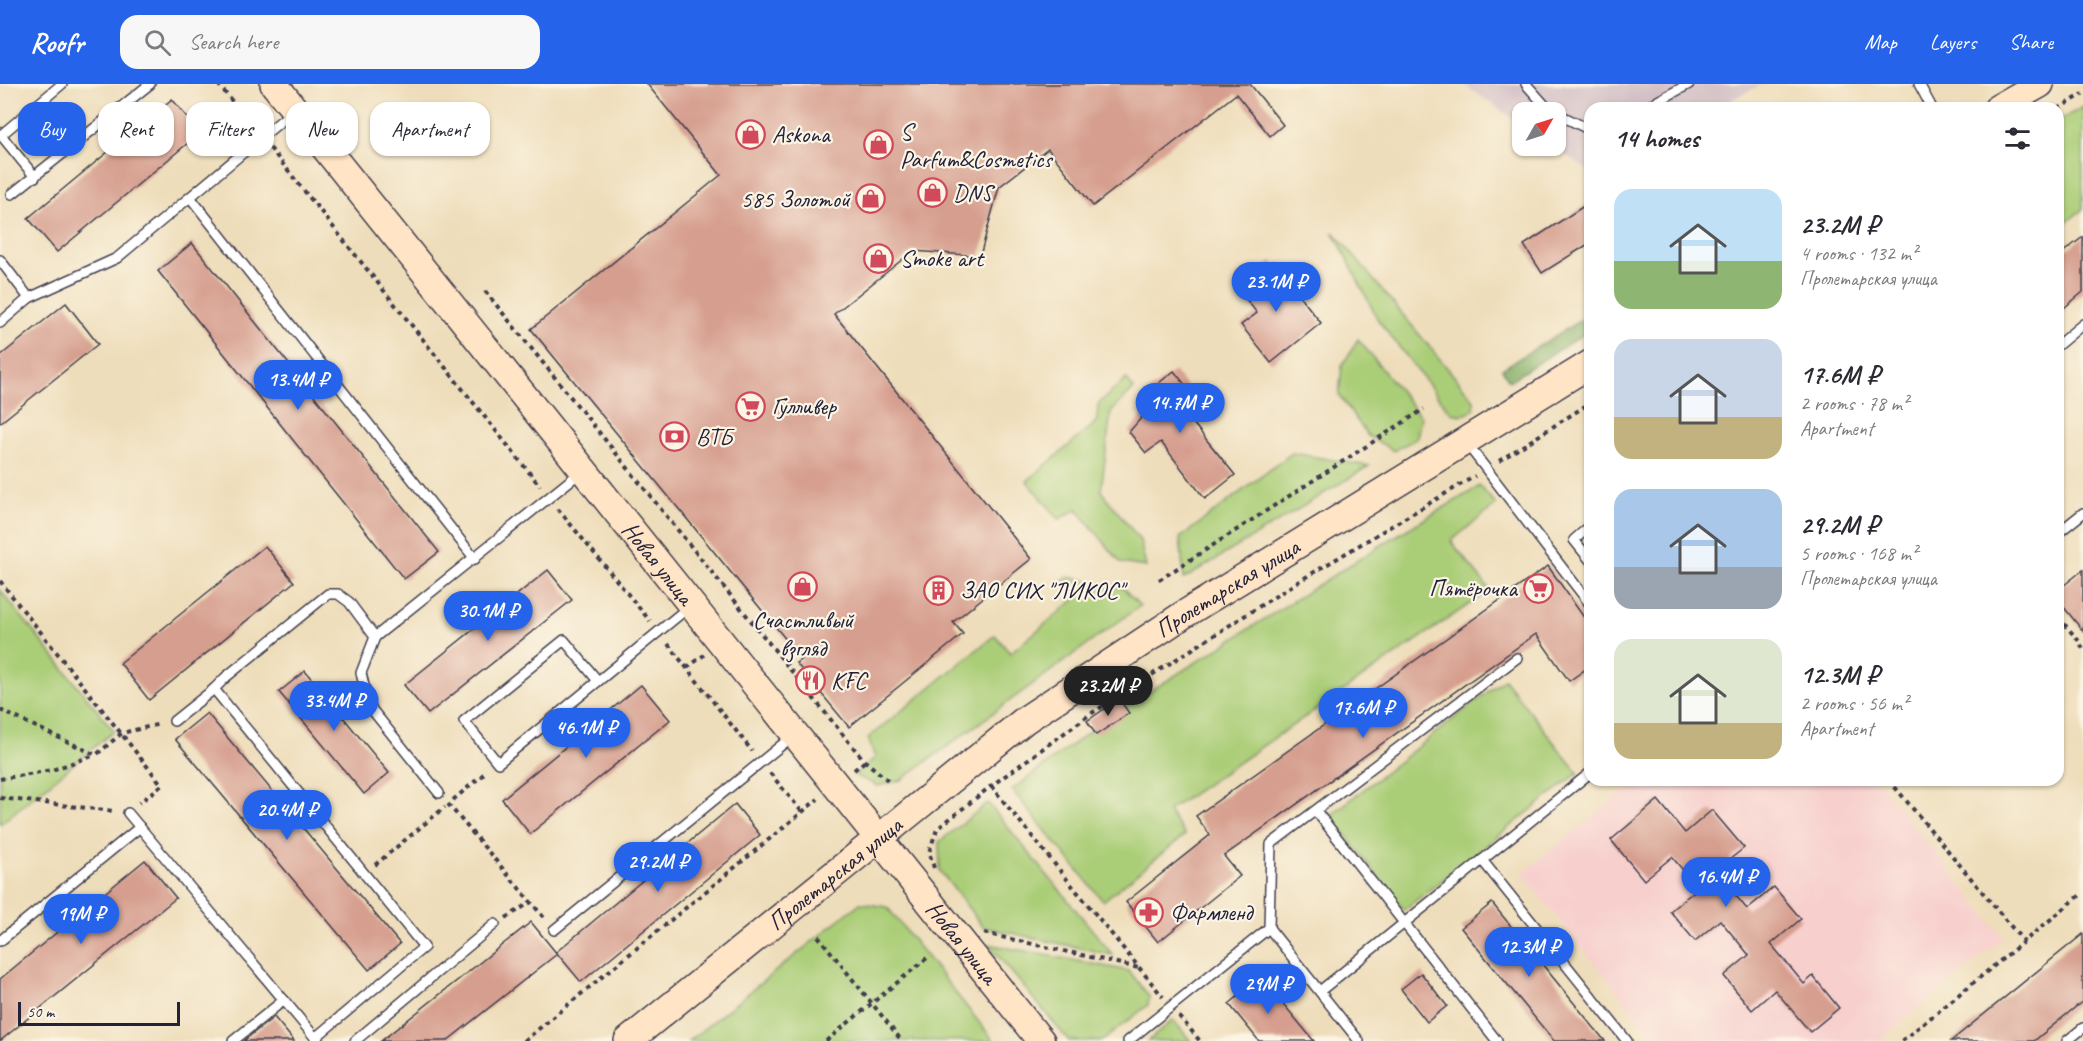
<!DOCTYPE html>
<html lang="en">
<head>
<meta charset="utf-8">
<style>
	:root { --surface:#fff; --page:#f7f7f7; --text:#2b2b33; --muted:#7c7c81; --accent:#2563eb }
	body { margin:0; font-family:Caveat,sans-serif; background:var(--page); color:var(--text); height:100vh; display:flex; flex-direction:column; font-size:22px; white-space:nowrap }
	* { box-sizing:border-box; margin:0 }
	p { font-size:20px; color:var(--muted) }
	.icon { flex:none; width:33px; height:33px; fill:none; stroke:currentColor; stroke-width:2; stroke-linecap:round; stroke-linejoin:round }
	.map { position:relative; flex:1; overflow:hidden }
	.details { position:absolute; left:1584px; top:18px; width:480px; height:684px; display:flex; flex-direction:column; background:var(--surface); border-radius:18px; box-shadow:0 2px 4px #0004 }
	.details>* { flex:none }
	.hud { position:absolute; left:18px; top:18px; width:570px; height:54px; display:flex; gap:12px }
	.needle { width:39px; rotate:51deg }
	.controls { position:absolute; left:1512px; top:18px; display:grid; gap:12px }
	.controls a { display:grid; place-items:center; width:54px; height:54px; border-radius:12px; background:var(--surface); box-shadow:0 2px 4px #0004; font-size:30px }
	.scale { position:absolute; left:18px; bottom:15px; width:162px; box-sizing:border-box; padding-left:6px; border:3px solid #22223b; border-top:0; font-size:16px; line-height:21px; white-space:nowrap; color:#22223b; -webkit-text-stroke:4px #fcf5e5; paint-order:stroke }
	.price { position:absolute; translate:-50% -51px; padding:0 14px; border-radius:21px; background:var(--accent); color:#fff; font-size:20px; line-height:39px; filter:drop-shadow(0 2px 3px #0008) }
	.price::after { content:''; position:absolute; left:50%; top:36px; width:18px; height:14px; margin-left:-9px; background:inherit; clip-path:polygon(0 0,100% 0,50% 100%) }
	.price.on { background:#222; color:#fff }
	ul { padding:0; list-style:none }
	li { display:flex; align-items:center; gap:18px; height:150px; padding:0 30px }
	li span { display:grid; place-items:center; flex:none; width:168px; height:120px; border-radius:18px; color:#555 }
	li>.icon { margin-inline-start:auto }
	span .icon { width:72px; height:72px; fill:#fffc; stroke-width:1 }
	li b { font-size:26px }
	h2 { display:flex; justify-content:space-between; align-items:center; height:72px; padding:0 30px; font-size:26px }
	.tag { padding:0 21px; border-radius:18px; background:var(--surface); box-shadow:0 2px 4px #0004; font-size:21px; line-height:54px }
	.tag.on { background:var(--accent); color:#fff }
	header { display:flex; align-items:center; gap:36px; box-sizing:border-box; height:84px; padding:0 30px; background:var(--accent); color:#fff }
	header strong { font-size:28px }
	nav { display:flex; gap:33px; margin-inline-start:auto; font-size:21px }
	.search { width:420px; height:54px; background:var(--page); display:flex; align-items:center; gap:15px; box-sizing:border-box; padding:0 21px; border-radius:18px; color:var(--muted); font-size:22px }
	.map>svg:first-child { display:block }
	.built { fill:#f7d0ce }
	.industrial { fill:#d2bec4 }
	.green { fill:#aacd77; stroke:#667859; stroke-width:1.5 }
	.forest { fill:#87b068; stroke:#546952; stroke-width:1.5 }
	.building { fill:#d69e8e }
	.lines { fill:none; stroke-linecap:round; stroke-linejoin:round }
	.lane-casing { stroke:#413e4e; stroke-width:12 }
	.secondary-casing { stroke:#413e4e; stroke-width:30 }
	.path { stroke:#413e4e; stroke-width:4; stroke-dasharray:4.5 4.5; stroke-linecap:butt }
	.lane { stroke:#fff; stroke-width:9 }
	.secondary { stroke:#ffe4c6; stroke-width:27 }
	.labels { text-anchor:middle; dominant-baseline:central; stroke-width:4.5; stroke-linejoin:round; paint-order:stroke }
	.poi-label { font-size:24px; fill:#22223b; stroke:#fcf5e5; text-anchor:start }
	.street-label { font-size:24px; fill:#22223b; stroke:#fcf5e5 }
</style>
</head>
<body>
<header>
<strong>Roofr</strong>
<div class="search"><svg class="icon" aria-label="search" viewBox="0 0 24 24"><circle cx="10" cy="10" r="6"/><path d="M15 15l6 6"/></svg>Search here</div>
<nav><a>Map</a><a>Layers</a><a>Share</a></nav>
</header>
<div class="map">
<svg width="2083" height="957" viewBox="0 0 2083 957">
	<rect width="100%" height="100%" fill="#fcf5e5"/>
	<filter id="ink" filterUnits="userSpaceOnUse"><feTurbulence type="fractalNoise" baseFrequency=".0167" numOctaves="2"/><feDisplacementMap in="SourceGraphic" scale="12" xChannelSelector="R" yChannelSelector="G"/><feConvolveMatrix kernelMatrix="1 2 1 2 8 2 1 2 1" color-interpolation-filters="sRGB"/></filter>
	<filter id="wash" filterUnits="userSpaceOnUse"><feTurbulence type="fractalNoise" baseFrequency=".008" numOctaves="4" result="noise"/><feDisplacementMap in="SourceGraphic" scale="24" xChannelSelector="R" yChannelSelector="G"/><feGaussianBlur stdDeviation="1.35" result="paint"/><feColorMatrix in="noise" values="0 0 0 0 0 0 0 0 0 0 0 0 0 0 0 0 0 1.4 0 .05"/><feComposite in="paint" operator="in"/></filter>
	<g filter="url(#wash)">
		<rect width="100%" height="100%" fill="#eeddba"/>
		<polygon class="built" points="1638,696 1876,696 2004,854 1878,957 1657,957 1522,790"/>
		<polygon class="industrial" points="1463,0 1762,0 1716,24 1590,24 1590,88 1552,62 1556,62 1556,28 1522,28 1522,41"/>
		<g class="green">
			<polygon points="2083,23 2083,125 2058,145 2058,37"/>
			<path d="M1333,147l141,169v8c-7,8 -12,8 -23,5l-73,-93z"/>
			<polygon points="1358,255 1421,333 1417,354 1394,367 1368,352 1339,311 1342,282"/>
			<polygon points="1126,295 1134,305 1111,328 1101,407 1140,456 1146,483 1121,479 1077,425 1059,435 1027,397 1093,341 1097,336 1098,320"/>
			<polygon points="1292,369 1369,382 1184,495 1180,454"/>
			<polygon points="1480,402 1496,421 1451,457 1490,506 1168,727 1185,751 1103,817 1012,706 1106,635 1391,455"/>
			<polygon points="1068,493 1123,504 1140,522 901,696 878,702 854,691 875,674 868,654 995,551 1010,569 1078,513 1063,496"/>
			<polygon points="0,506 114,647 0,740"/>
			<polygon points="1504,595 1578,689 1404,826 1330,732"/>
			<polygon points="988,719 1113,871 983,843 940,787 939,758"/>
			<polygon points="860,819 887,823 994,957 689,957"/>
			<polygon points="988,860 1129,887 1149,912 1148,921 1102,957 1069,957"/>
			<polygon points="1173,936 1191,957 1148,957"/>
		</g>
		<polygon class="forest" points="1590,230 1590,246 1509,297 1502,285"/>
		<g id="blocks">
			<g class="building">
				<polygon points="647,0 1250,0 1283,41 1270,52 1236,10 1093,122 1048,65 999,103 980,172 913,167 834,230 1031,475 953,538 963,550 849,643 796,579 802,575 531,245 721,91"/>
				<polygon points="172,15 200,49 57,168 28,134"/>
				<polygon points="1590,118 1590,159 1542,189 1524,161"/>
				<polygon points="2083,153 2083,208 2058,229 2058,172"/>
				<polygon points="192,159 439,468 404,495 158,187"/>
				<polygon points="1272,177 1321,239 1271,279 1241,241 1257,229 1238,205"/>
				<polygon points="66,219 98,260 0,339 0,272"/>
				<polygon points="1174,287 1203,323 1189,334 1235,391 1205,415 1161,358 1146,369 1129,348 1142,333 1145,310"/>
				<polygon points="265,462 294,498 149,616 120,579"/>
				<polygon points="1548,482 1590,542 1590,582 1569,597 1536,550 1224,772 1240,792 1158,858 1126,818 1210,751 1196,732"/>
				<polygon points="548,486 572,516 428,630 404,601"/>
				<polygon points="2083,486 2083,547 2058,516 2058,506"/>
				<polygon points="305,587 389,689 364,710 279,608"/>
				<polygon points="641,601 670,636 530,750 502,715"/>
				<polygon points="1119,615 1129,629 1096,651 1087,637"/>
				<polygon points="207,629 400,860 369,886 175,655"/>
				<polygon points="1658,716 1685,749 1712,726 1744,764 1715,787 1747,825 1774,803 1801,835 1771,860 1804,900 1813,892 1839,924 1810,948 1775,906 1752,926 1724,892 1749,871 1720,836 1695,857 1670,827 1698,804 1672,773 1644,796 1611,756"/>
				<polygon points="735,720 760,751 581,898 556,868"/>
				<polygon points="145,776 176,814 0,957 0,895"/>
				<polygon points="1492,819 1605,957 1554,957 1461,844"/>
				<polygon points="531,838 557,870 447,957 381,957"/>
				<polygon points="2083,850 2083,917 2034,957 1951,957"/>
				<polygon points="1421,889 1447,922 1427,938 1401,905"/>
				<polygon points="1261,893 1314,957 1259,957 1229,920"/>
				<polygon points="274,933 294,957 244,957 251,951"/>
			</g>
		</g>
	</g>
	<g filter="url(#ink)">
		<use href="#blocks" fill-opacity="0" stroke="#413e4e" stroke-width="1.5"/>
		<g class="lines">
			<defs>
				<g id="lane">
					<polyline points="1526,0 1549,26 1554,28"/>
					<polyline points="1919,0 1932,24"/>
					<polyline points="1645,24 1689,0"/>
					<polyline points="1556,29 1590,46"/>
					<polyline points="35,93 1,51 62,0"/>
					<polyline points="12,110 150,0"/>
					<polyline points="190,113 475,475"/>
					<polyline points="0,176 29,214"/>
					<polyline points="0,239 29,214 117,174 293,27"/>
					<polyline points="2058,261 2083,240"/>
					<polyline points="1467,360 1590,520"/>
					<polyline points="1590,442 1574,456 1590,476"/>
					<polyline points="2058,449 2083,429"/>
					<polyline points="375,553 361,589 369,622 439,709"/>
					<path d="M598,597l-34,-41 -100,81 34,42c64,-52 128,-105 192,-157"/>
					<polyline points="174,637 214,605"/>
					<polyline points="1316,727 1497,957"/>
					<polyline points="128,729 318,957"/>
					<polyline points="1482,776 1627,957"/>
					<polyline points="554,846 794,651"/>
					<polyline points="0,857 140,743"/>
					<polyline points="1320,907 1590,689"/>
					<polyline points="315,954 424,863 214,605 226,593 328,510 338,510 349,518 375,553 582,387"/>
					<polyline points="233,957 284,916"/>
					<polyline points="355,957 495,840"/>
					<polyline points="1128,957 1269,844"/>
					<polyline points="1359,957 1269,844 1271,760 1517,574"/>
					<polyline points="2067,957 2083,944"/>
				</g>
				<g id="secondary">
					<path id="s1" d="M274,0l767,957"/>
					<polyline points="1998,24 2040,0"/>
					<path id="s2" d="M628,957l397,-321 158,-105 407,-251"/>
				</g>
			</defs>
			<use href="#lane" class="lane-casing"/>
			<use href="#secondary" class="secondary-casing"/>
			<g class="path">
				<polyline points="218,0 254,44"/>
				<polyline points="2058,25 2083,10"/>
				<polyline points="270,64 540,402"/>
				<polyline points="485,207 848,657 865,677 890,698"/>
				<polyline points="1499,377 1590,319"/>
				<polyline points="558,425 650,537"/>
				<polyline points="1159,496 1424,325"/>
				<polyline points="0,497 162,701 139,719"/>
				<polyline points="2058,533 2079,557 2083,565"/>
				<polyline points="668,560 752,667"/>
				<polyline points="687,584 704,571"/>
				<polyline points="0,626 96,671 122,649 160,640"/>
				<polyline points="854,686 865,677"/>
				<polyline points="770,689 802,728"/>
				<polyline points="0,695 52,686 95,671"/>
				<polyline points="1889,696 2024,858"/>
				<polyline points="991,702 1163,913"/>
				<polyline points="0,714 114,727"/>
				<polyline points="453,716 486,688"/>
				<polyline points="448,720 546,836"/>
				<polyline points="375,781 445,723"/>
				<polyline points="934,784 929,768 937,745 991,702 1092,629 1296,499 1475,392"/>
				<polyline points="506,834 531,818"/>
				<polyline points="984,849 1139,884"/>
				<polyline points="818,852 902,957"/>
				<polyline points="1179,932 1200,957"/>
				<polyline points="524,957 818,715"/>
				<polyline points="826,957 927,874"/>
				<polyline points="1902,957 2083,809"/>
			</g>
			<use href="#lane" class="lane"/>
			<use href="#secondary" class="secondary"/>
		</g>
	</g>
	<defs>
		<symbol id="shop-ring" viewBox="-11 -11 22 22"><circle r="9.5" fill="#fcf5e5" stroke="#d1495b" stroke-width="1.5"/><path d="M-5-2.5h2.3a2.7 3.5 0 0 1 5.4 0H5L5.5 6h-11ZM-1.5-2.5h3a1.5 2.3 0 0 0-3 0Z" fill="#d1495b"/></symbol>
		<symbol id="supermarket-ring" viewBox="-11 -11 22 22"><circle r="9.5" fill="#fcf5e5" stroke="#d1495b" stroke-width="1.5"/><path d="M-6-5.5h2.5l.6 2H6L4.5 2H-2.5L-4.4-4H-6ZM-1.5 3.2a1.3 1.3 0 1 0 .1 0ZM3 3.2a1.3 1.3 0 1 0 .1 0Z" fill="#d1495b"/></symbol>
		<symbol id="bank-ring" viewBox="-11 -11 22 22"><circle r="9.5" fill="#fcf5e5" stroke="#d1495b" stroke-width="1.5"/><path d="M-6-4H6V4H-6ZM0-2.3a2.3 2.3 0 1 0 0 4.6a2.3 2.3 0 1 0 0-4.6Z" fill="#d1495b"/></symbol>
		<symbol id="building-ring" viewBox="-11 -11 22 22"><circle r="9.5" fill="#fcf5e5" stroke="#d1495b" stroke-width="1.5"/><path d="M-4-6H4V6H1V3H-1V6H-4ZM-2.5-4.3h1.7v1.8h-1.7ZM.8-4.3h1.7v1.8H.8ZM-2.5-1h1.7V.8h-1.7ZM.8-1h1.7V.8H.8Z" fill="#d1495b"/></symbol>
		<symbol id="restaurant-ring" viewBox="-11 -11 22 22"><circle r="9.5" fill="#fcf5e5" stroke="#d1495b" stroke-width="1.5"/><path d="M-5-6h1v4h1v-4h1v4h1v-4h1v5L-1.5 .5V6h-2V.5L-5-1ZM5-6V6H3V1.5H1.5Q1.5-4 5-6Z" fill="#d1495b"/></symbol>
		<symbol id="pharmacy-ring" viewBox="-11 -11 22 22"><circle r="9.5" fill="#fcf5e5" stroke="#d1495b" stroke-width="1.5"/><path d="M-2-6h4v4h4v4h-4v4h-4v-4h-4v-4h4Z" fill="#d1495b"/></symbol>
	</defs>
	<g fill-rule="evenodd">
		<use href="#shop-ring" x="734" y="34" width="33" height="33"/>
		<use href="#shop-ring" x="862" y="44" width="33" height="33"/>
		<use href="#shop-ring" x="916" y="92" width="33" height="33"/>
		<use href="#shop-ring" x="854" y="98" width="33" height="33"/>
		<use href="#shop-ring" x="862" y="158" width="33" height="33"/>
		<use href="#supermarket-ring" x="734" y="306" width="33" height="33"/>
		<use href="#bank-ring" x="658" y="336" width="33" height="33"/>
		<use href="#shop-ring" x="786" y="486" width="33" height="33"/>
		<use href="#supermarket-ring" x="1522" y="488" width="33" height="33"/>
		<use href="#building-ring" x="922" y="490" width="33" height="33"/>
		<use href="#restaurant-ring" x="794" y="580" width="33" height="33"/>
		<use href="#pharmacy-ring" x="1132" y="812" width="33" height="33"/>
	</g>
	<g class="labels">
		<g class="poi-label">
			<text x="900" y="47">S<tspan x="900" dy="28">Parfum&amp;Cosmetics</tspan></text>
			<text x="772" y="50">Askona</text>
			<text x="953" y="109">DNS</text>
			<text x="850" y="115" text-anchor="end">585 Золотой</text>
			<text x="900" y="174">Smoke art</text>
			<text x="772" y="322">Гулливер</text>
			<text x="696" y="353">ВТБ</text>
			<text x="1517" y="504" text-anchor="end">Пятёрочка</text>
			<text x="960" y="506">ЗАО СИХ "ЛИКОС"</text>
			<text x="803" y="536" text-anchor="middle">Счастливый<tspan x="803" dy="28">взгляд</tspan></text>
			<text x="831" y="596">KFC</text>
			<text x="1170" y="828">Фармленд</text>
		</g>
		<g class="street-label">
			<text stroke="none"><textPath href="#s1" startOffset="614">Новая улица</textPath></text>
			<text stroke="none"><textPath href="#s2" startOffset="752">Пролетарская улица</textPath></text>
			<text stroke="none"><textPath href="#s2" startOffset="266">Пролетарская улица</textPath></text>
			<text stroke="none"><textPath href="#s1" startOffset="1100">Новая улица</textPath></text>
		</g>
	</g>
</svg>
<div class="controls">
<a><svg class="needle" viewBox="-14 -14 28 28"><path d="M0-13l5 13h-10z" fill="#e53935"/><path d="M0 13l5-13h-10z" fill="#7c7c81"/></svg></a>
</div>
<div class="scale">50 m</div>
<b class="price" style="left:1276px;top:229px">23.1M ₽</b>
<b class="price" style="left:298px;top:327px">13.4M ₽</b>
<b class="price" style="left:1180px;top:350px">14.7M ₽</b>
<b class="price" style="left:488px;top:558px">30.1M ₽</b>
<b class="price on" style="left:1108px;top:633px">23.2M ₽</b>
<b class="price" style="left:334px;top:648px">33.4M ₽</b>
<b class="price" style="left:1363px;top:655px">17.6M ₽</b>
<b class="price" style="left:586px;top:675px">46.1M ₽</b>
<b class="price" style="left:287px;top:757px">20.4M ₽</b>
<b class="price" style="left:658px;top:809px">29.2M ₽</b>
<b class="price" style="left:1726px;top:824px">16.4M ₽</b>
<b class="price" style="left:81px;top:861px">19M ₽</b>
<b class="price" style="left:1529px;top:894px">12.3M ₽</b>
<b class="price" style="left:1268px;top:931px">29M ₽</b>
<div class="hud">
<a class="tag on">Buy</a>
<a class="tag">Rent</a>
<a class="tag">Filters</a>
<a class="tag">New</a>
<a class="tag">Apartment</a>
</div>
<section class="details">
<h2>14 homes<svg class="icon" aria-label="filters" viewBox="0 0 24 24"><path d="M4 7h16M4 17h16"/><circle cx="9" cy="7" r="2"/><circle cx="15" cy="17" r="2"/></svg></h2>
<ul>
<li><span style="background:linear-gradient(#bfe0f5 60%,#8fb573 0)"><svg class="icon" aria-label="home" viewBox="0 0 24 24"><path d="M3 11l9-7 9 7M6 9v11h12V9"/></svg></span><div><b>23.2M ₽</b><p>4 rooms · 132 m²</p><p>Пролетарская улица</p></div></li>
<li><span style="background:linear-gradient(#c9d6e8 65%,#c2b280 0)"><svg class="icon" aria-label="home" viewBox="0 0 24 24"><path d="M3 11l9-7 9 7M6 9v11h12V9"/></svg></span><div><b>17.6M ₽</b><p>2 rooms · 78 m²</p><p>Apartment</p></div></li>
<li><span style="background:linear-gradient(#a9c7e8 65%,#9aa5b1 0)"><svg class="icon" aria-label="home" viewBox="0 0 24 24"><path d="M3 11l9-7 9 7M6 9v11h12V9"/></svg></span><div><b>29.2M ₽</b><p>5 rooms · 168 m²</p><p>Пролетарская улица</p></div></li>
<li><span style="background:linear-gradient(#dfe7d0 70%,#c2b280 0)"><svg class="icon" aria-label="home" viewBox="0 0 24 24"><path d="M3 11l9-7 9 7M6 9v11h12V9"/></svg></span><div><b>12.3M ₽</b><p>2 rooms · 56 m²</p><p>Apartment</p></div></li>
</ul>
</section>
</div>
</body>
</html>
